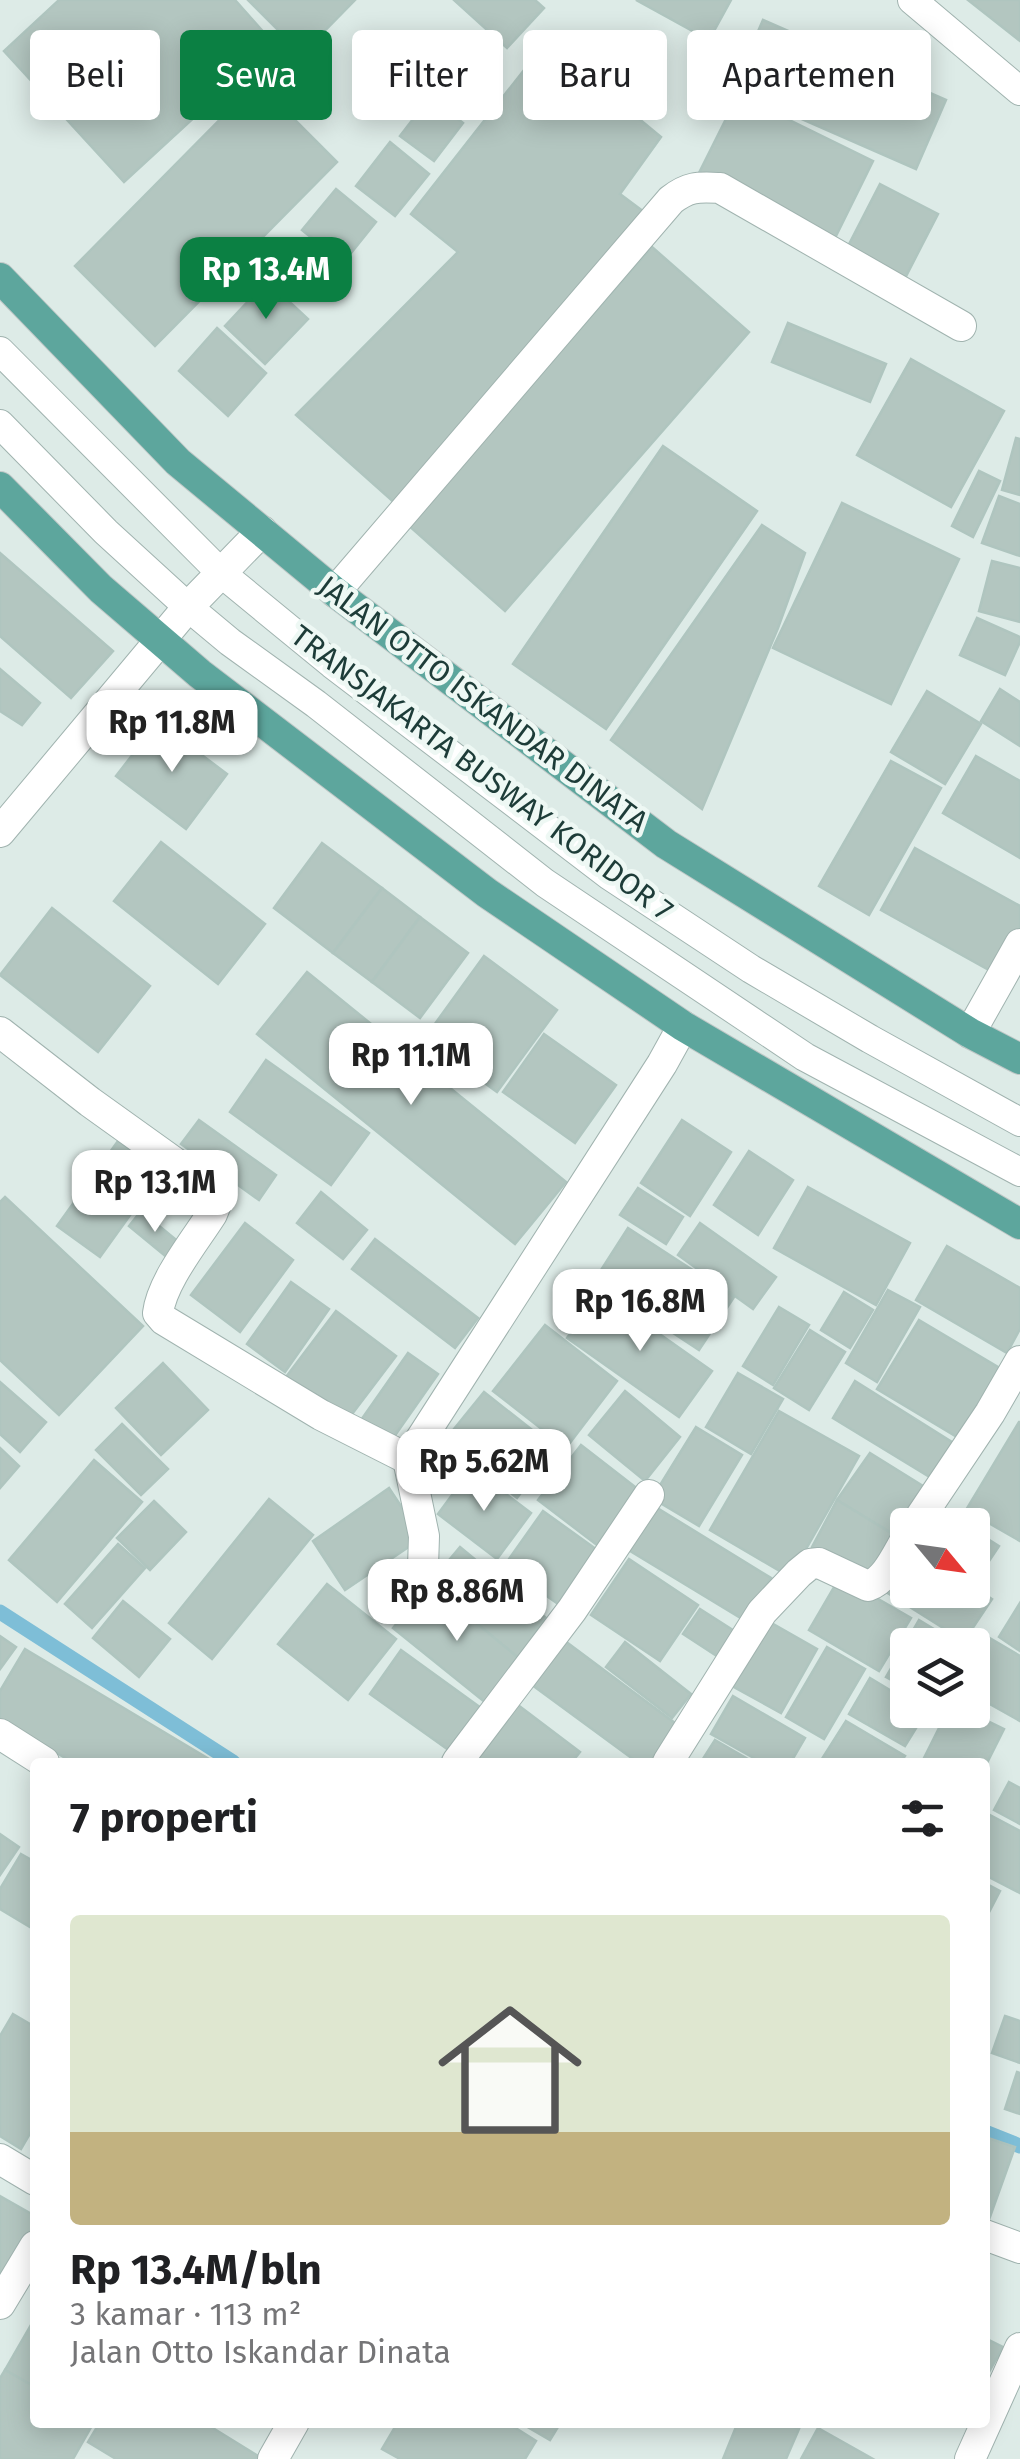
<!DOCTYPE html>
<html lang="id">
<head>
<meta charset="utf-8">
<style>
	:root { --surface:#fff; --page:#f6f6f6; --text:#202124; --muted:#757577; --accent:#0b8043 }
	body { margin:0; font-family:"Fira Sans",sans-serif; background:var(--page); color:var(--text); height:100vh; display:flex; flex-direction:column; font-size:38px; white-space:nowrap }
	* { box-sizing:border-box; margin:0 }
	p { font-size:32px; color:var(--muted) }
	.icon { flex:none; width:55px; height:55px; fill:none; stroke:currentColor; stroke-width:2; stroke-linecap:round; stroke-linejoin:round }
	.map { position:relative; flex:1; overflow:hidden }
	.drawer { position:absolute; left:30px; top:1758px; width:960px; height:670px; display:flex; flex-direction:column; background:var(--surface); border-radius:10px; box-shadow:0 5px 25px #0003 }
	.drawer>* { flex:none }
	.top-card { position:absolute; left:30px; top:30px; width:960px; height:90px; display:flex; gap:20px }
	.needle { width:65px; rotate:119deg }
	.tools { position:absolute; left:890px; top:1508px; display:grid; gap:20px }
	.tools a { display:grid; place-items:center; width:100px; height:100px; border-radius:10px; background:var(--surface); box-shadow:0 5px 25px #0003; font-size:50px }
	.price { position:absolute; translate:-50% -85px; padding:0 22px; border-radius:20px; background:#fff; color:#222; font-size:32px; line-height:65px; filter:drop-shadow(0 2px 5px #0008) }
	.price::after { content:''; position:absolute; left:50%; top:60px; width:30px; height:22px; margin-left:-15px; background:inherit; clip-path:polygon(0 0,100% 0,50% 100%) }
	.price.selected { background:var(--accent); color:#fff }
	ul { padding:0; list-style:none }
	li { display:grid; align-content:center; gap:20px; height:530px; padding:0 40px }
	li span { display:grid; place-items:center; height:310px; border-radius:10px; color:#555 }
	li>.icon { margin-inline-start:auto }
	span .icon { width:180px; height:180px; fill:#fffc; stroke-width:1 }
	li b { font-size:42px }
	h2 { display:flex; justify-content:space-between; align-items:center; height:120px; padding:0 40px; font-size:42px }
	.tag { padding:0 35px; border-radius:10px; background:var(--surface); box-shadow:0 5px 25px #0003; font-size:35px; line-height:90px }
	.tag.selected { background:var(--accent); color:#fff }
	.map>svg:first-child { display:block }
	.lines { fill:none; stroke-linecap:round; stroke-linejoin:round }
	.stream { stroke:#7ebed7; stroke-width:15 }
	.building { fill:#b3c6c0; stroke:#afc5bf; stroke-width:2.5 }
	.service-casing { stroke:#a0b3af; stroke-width:30 }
	.minor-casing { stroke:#a0b3af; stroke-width:32 }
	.tertiary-casing { stroke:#a0b3af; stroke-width:32 }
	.primary-casing { stroke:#c0c8c7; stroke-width:32 }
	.service { stroke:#fff; stroke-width:28 }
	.minor { stroke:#fff; stroke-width:30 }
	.tertiary { stroke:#fff; stroke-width:30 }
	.primary { stroke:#5da69d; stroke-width:30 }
	.labels { text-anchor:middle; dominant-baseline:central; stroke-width:9; stroke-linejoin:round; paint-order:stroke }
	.street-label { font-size:30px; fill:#1d3c38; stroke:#eef8f4 }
</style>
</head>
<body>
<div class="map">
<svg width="1020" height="2459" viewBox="0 0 1020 2459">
	<rect width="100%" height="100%" fill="#ddebe7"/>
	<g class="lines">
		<g class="stream">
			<polyline points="0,1612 233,1762"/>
			<polyline points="985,2132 1020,2146"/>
		</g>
	</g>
	<g class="building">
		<polygon points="59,0 235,0 274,44 124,182 4,51"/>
		<polygon points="248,0 355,0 302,54"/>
		<polygon points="454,0 535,0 544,8 507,48"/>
		<polygon points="636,0 731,0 709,40"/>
		<polygon points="968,0 1020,0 1020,41"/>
		<polygon points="763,20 946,100 916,169 733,89"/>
		<polygon points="546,42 661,137 620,194 648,215 397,505 296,415 458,252 411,214"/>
		<polygon points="257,82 337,162 155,346 75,266"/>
		<polygon points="738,95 873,161 833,242 698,175"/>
		<polygon points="430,97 463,123 434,161 400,136"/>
		<polygon points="390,142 429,174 395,216 356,186"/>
		<polygon points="880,184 938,214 902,284 844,254"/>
		<polygon points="336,189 376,222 343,263 302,230"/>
		<polygon points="652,247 749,332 505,611 408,525"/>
		<polygon points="267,281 308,319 265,364 225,326"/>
		<polygon points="788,323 886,364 870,402 772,362"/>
		<polygon points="217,328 266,373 228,416 179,371"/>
		<polygon points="911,359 1004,411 951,507 857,455"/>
		<polygon points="1016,438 1020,439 1020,495 1002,490"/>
		<polygon points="663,446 757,511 606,729 513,664"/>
		<polygon points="979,471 1000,481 973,537 952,526"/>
		<polygon points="999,496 1020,504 1020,556 982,543"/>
		<polygon points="842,503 959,559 891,704 773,648"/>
		<polygon points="762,525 805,553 778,628 702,809 611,740"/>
		<polygon points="0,553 113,651 71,698 0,636"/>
		<polygon points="992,561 1020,568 1020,622 979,611"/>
		<polygon points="977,618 1020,637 1020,642 1005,675 960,655"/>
		<polygon points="0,669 40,703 22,725 0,711"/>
		<polygon points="1000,689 1020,702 1020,746 981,721"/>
		<polygon points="927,691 981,724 945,784 891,752"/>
		<polygon points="158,722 227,774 186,829 116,776"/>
		<polygon points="976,756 1020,781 1020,858 943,813"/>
		<polygon points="891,761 941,788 869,915 819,886"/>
		<polygon points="161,842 265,924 218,984 114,901"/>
		<polygon points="322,843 382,888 333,953 274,908"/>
		<polygon points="915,848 1020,906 1020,934 998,975 881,910"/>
		<polygon points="382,888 420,917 372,982 333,953"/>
		<polygon points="52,908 150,986 98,1052 0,975"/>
		<polygon points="420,917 468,953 420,1018 372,982"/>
		<polygon points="484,956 557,1010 497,1092 424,1039"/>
		<polygon points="307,972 566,1182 515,1244 257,1034"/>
		<polygon points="544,1034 616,1085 575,1143 503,1092"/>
		<polygon points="266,1060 369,1133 331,1185 230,1112"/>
		<polygon points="199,1120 276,1175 259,1200 181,1144"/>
		<polygon points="682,1120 731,1152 690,1216 641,1183"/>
		<polygon points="118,1141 161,1172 100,1257 57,1226"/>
		<polygon points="749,1151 793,1180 758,1235 714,1205"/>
		<polygon points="808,1187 910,1243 876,1305 774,1248"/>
		<polygon points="638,1188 683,1217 666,1244 620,1215"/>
		<polygon points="321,1192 367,1230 343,1259 297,1223"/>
		<polygon points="5,1197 143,1326 59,1415 0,1360 0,1202"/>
		<polygon points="141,1211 181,1244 169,1259 129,1226"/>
		<polygon points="245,1223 293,1260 240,1332 191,1295"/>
		<polygon points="700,1223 776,1277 753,1309 678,1255"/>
		<polygon points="628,1228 734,1297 699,1350 594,1281"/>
		<polygon points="375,1239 478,1318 455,1348 352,1269"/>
		<polygon points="947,1246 1020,1288 1020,1329 1007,1353 916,1300"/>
		<polygon points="291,1282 329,1309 285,1372 247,1344"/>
		<polygon points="888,1290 920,1307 877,1382 846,1363"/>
		<polygon points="600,1292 712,1371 679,1417 567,1338"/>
		<polygon points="844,1292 873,1310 850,1348 821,1330"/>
		<polygon points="779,1307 809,1325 773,1385 743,1366"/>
		<polygon points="336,1311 396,1356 346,1422 286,1377"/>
		<polygon points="919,1320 1008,1373 967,1443 877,1389"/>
		<polygon points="545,1325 617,1381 566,1448 493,1391"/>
		<polygon points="810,1330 845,1352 809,1410 774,1388"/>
		<polygon points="408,1353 438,1374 389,1444 359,1423"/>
		<polygon points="163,1363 208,1410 161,1455 116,1408"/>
		<polygon points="738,1373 783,1399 751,1454 706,1427"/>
		<polygon points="855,1381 955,1444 933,1479 833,1418"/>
		<polygon points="0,1382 46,1422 20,1452 0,1434"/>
		<polygon points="625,1391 680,1437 645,1481 589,1435"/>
		<polygon points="484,1392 555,1448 517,1498 445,1440"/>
		<polygon points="779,1411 859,1456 790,1577 710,1530"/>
		<polygon points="1019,1422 1020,1422 1020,1541 966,1510"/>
		<polygon points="122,1424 168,1469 141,1495 96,1450"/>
		<polygon points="696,1427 742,1455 699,1526 652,1498"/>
		<polygon points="581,1445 639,1490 597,1545 538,1500"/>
		<polygon points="0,1448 19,1466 0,1488"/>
		<polygon points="870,1453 928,1489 896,1536 837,1500"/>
		<polygon points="94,1460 142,1502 57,1602 9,1560"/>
		<polygon points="472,1468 531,1513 497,1559 438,1514"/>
		<polygon points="389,1488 422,1538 345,1590 313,1541"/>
		<polygon points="269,1499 313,1535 212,1659 169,1623"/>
		<polygon points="837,1500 896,1536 870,1583 812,1547"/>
		<polygon points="154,1501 186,1532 150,1570 117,1538"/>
		<polygon points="654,1506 771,1578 744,1620 627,1549"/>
		<polygon points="940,1508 967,1525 928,1525"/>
		<polygon points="543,1511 600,1552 561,1606 504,1566"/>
		<polygon points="972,1529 999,1546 975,1582 972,1581"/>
		<polygon points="118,1544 145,1568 92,1628 65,1604"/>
		<polygon points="460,1547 552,1623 521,1660 429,1584"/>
		<polygon points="908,1552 908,1590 972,1590 972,1586 992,1599 964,1641 883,1590"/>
		<polygon points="629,1559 698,1605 660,1661 591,1615"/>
		<polygon points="840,1577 911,1618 879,1671 809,1630"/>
		<polygon points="327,1584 396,1639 348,1700 278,1644"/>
		<polygon points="429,1584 521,1660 486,1703 393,1628"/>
		<polygon points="123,1601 170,1639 139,1677 93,1638"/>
		<polygon points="1020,1603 1020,1651 999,1637"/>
		<polygon points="700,1609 742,1636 726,1662 683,1634"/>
		<polygon points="919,1620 957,1643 956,1645 908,1645 908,1689 886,1677"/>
		<polygon points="768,1621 817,1649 781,1713 732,1686"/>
		<polygon points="0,1636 16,1647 0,1669"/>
		<polygon points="988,1637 1020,1656 1020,1721 972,1694 972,1664"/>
		<polygon points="561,1638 679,1726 652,1762 637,1762 528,1682"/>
		<polygon points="625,1642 691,1694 672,1718 606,1667"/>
		<polygon points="827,1647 865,1669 824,1739 786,1717"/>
		<polygon points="25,1649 214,1762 72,1762 0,1719 0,1691"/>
		<polygon points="401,1650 488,1713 457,1756 370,1694"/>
		<polygon points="870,1678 908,1701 908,1710 926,1712 905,1746 849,1714"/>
		<polygon points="733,1696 805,1738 791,1762 761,1762 711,1734"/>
		<polygon points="510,1699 580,1752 572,1762 481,1762 470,1755"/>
		<polygon points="948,1710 965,1710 1004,1729 985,1767 985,1762 922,1762"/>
		<polygon points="846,1721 905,1756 901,1762 820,1762"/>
		<polygon points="715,1740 753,1762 701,1762"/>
		<polygon points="1009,1782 1020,1788 1020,1824 994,1810"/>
		<polygon points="990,1815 1020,1831 1020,1893 985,1875 985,1824"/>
		<polygon points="0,1834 19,1847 0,1875"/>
		<polygon points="21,1854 35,1862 35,1930 0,1909 0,1889"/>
		<polygon points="985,1883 1000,1891 985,1920"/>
		<polygon points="13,2014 35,2027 35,2125 21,2149 0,2136 0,2036"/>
		<polygon points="1005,2016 1020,2021 1020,2063 992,2053"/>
		<polygon points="1017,2072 1020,2073 1020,2114 1005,2109"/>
		<polygon points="985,2137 1015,2147 986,2228 985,2228"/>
		<polygon points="0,2196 35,2216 35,2225 2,2282 0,2281"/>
		<polygon points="35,2318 35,2387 5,2370"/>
		<polygon points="985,2338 1003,2347 985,2379"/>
		<polygon points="5,2370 35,2387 35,2422 94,2422 73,2459 0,2459 0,2378"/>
		<polygon points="100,2422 203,2422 258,2456 255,2459 116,2459 88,2442"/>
		<polygon points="398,2422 506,2422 536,2441 525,2459 400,2459 382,2449"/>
		<polygon points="519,2422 561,2422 550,2440"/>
		<polygon points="738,2422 782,2422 799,2429 786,2459 723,2459"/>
		<polygon points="818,2428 873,2459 801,2459"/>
	</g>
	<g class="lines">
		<defs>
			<g id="service">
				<polyline points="912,0 1020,91"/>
				<polyline points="0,351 221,573 332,664 610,876 751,969 870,1039 1020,1122"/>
				<polyline points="0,424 106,532 188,607 230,642 316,704 545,883 805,1057 1020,1172"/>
			</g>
			<g id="minor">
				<path d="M335,592l336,-392c18,-14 27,-13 49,-12l241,138"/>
				<path d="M0,1032l90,70 120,86 6,16 -4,10c-17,27 -50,67 -54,99l6,7 157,95 87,44"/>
				<polyline points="970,1033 1020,944"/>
				<polyline points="915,1525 990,1413 1020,1361"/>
				<polyline points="423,1567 424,1536 408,1459 662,1064 683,1026"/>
				<polyline points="0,1734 44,1762"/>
				<polyline points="457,1762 572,1610 649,1495"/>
				<path d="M668,1762l94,-150 37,-39 11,-9 9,-1 49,23c19,-6 29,-33 40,-50"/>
				<polyline points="0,2159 35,2180"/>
				<polyline points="985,2235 1020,2248"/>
				<polyline points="0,2304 35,2246"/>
				<polyline points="273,2459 294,2422"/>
				<polyline points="970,2459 1020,2348"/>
			</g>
			<polyline id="tertiary" points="0,832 188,607 262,531"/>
			<g id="primary">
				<polyline points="0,278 178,462 335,592 666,844 970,1033 1020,1059"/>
				<polyline points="0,487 101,589 200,674 487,893 683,1026 1020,1224"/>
			</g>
		</defs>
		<use href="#service" class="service-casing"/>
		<use href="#minor" class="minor-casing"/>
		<use href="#tertiary" class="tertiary-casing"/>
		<use href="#primary" class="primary-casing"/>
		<use href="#service" class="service"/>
		<use href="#minor" class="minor"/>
		<use href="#tertiary" class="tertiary"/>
		<use href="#primary" class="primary"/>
	</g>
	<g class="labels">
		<g class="street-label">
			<text transform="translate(483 704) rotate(37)">JALAN OTTO ISKANDAR DINATA</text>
			<text transform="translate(482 773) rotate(37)">TRANSJAKARTA BUSWAY KORIDOR 7</text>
		</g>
	</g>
</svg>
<div class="tools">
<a><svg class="needle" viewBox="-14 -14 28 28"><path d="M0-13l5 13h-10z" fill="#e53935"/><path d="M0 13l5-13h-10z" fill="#757577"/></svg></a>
<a><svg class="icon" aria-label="layers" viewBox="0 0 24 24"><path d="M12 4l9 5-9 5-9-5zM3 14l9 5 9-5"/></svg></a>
</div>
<b class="price selected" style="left:266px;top:322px">Rp 13.4M</b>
<b class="price" style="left:172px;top:775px">Rp 11.8M</b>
<b class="price" style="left:411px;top:1108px">Rp 11.1M</b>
<b class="price" style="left:155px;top:1235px">Rp 13.1M</b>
<b class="price" style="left:640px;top:1354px">Rp 16.8M</b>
<b class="price" style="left:484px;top:1514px">Rp 5.62M</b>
<b class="price" style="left:457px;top:1644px">Rp 8.86M</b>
<div class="top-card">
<a class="tag">Beli</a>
<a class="tag selected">Sewa</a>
<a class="tag">Filter</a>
<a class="tag">Baru</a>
<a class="tag">Apartemen</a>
</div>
<section class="drawer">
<h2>7 properti<svg class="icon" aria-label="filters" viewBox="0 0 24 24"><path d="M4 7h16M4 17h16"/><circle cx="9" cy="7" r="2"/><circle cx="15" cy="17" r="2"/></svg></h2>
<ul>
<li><span style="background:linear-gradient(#dfe7d0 70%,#c2b280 0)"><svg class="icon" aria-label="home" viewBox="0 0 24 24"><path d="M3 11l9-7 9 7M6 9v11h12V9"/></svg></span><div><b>Rp 13.4M/bln</b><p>3 kamar · 113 m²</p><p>Jalan Otto Iskandar Dinata</p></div></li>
</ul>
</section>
</div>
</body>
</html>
